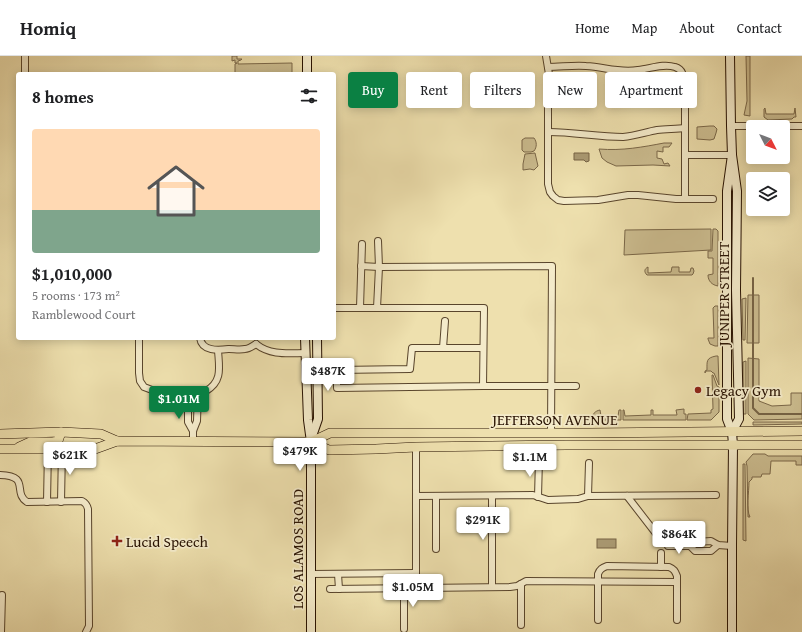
<!DOCTYPE html>
<html lang="en">
<head>
<meta charset="utf-8">
<style>
	:root { --surface:#fff; --page:#f6f6f6; --text:#202124; --muted:#757577; --line:#e0e0e0; --accent:#0b8043 }
	body { margin:0; font-family:"Gentium Book Plus",serif; background:var(--page); color:var(--text); height:100vh; display:flex; flex-direction:column; font-size:15px; white-space:nowrap }
	* { box-sizing:border-box; margin:0 }
	p { font-size:13px; color:var(--muted) }
	.icon { flex:none; width:22px; height:22px; fill:none; stroke:currentColor; stroke-width:2; stroke-linecap:round; stroke-linejoin:round }
	.map { position:relative; flex:1; overflow:hidden }
	.side { position:absolute; left:16px; top:16px; width:320px; height:268px; display:flex; flex-direction:column; background:var(--surface); border-radius:4px; box-shadow:0 2px 10px #0003 }
	.side>* { flex:none }
	.top-card { position:absolute; left:348px; top:16px; width:380px; height:36px; display:flex; gap:8px }
	.needle { width:26px; rotate:132deg }
	.fabs { position:absolute; left:746px; top:64px; display:grid; gap:8px }
	.fabs a { display:grid; place-items:center; width:44px; height:44px; border-radius:4px; background:var(--surface); box-shadow:0 2px 10px #0003; font-size:20px }
	.price { position:absolute; translate:-50% -34px; padding:0 9px; border-radius:4px; background:#fff; color:#222; font-size:13px; line-height:26px; filter:drop-shadow(0 1px 2px #0008) }
	.price::after { content:''; position:absolute; left:50%; top:24px; width:12px; height:9px; margin-left:-6px; background:inherit; clip-path:polygon(0 0,100% 0,50% 100%) }
	.price.current { background:var(--accent); color:#fff }
	ul { padding:0; list-style:none }
	li { display:grid; align-content:center; gap:8px; height:212px; padding:0 16px }
	li+li { border-top:1px solid var(--line) }
	li span { display:grid; place-items:center; height:124px; border-radius:4px; color:#555 }
	li>.icon { margin-inline-start:auto }
	span .icon { width:72px; height:72px; fill:#fffc; stroke-width:1 }
	li b { font-size:17px }
	h2 { display:flex; justify-content:space-between; align-items:center; height:48px; padding:0 16px; font-size:17px }
	.tag { padding:0 14px; border-radius:4px; background:var(--surface); box-shadow:0 2px 10px #0003; font-size:14px; line-height:36px }
	.tag.current { background:var(--accent); color:#fff }
	header { display:flex; align-items:center; gap:24px; box-sizing:border-box; height:56px; padding:0 20px; background:var(--surface); border-bottom:1px solid var(--line) }
	header strong { font-size:19px }
	nav { display:flex; gap:22px; margin-inline-start:auto; font-size:14px }
	.map>svg:first-child { display:block }
	.green { fill:#ccbd90; stroke:#7a6748 }
	.water { fill:#aa9a73; stroke:#766345 }
	.lines { fill:none; stroke-linecap:round; stroke-linejoin:round }
	.stream { stroke:#766345; stroke-width:2 }
	.street-casing { stroke:#59452c; stroke-width:8 }
	.secondary-casing { stroke:#271100; stroke-width:10 }
	.primary-casing { stroke:#271100; stroke-width:10 }
	.street { stroke:#f4ebca; stroke-width:6 }
	.secondary { stroke:#f4ebca; stroke-width:8 }
	.primary { stroke:#eee0ae; stroke-width:9 }
	.poi-dot { fill:#8f2418; stroke:#f4ebca; stroke-width:1.5 }
	.labels { text-anchor:middle; dominant-baseline:central; stroke-width:3.5; stroke-linejoin:round; paint-order:stroke }
	.street-label { font-size:15px; fill:#271100; stroke:#f4ebca }
	.poi-label { font-size:15px; fill:#271100; stroke:#f4ebca; text-anchor:start }
</style>
</head>
<body>
<header>
<strong>Homiq</strong>
<nav><a>Home</a><a>Map</a><a>About</a><a>Contact</a></nav>
</header>
<div class="map">
<svg width="802" height="576" viewBox="0 0 802 576">
	<rect width="100%" height="100%" fill="#eee0ae"/>
	<filter id="stains"><feTurbulence type="fractalNoise" baseFrequency=".005" numOctaves="4"/><feColorMatrix values="0 0 0 0 .2 0 0 0 0 .09 0 0 0 0 .02 0 0 0 .5 -.17"/></filter>
	<radialGradient id="worn" r=".72"><stop offset=".6" stop-color="#630" stop-opacity="0"/><stop offset="1" stop-color="#630" stop-opacity=".3"/></radialGradient>
	<g class="green">
		<polygon points="232,0 237,0 237,3 242,3 241,4 238,5 238,8 292,7 292,18 235,18 235,8 237,7 235,7 235,4 232,5"/>
		<polygon points="746,0 750,0 750,60 744,59 747,45"/>
		<polygon points="765,52 766,58 794,58 795,52 796,61 794,61 792,63 768,64 764,61 764,53"/>
		<polygon points="710,70 714,70 717,73 716,77 714,83 710,84 697,83 697,71"/>
		<path d="M525,82h9c3,4 3,9 0,13l-3,1h-7l-2,-2v-10z"/>
		<path d="M664,87h8l-3,4h-6v5l-6,-1v7l5,1 2,5 4,-1 2,3 -17,-1 -37,1 -9,-4 -5,-4 -3,-9c23,2 44,-2 65,-6z"/>
		<polygon points="535,97 538,110 534,114 530,113 523,114 523,108 525,98"/>
		<polygon points="711,173 711,194 624,199 625,174"/>
		<path d="M713,173h3l2,2v55c-6,-1 -10,-5 -10,-11l5,-1v-16h-5v-7h4z"/>
		<path d="M648,211v6l23,-1 1,-5h7v5h11l1,-4h2l1,3 -1,3 -1,1h-45c-3,-3 -3,-6 1,-8z"/>
		<polygon points="748,239 759,239 759,287 747,287"/>
		<polygon points="746,242 745,284 743,284 742,243"/>
		<polygon points="715,250 718,250 718,290 715,290 710,288 708,283 708,282 714,282 713,252"/>
		<path d="M716,300h2l1,29 -5,-12h-1l-2,-2h-5l-1,2v-2l2,-1c0,-9 -1,-12 9,-14z"/>
		<polygon points="748,302 759,303 759,345 772,350 791,349 791,337 802,337 802,363 754,364 748,358"/>
		<polygon points="746,305 746,358 743,358 743,306"/>
		<polygon points="712,319 713,319 717,330 719,331 719,356 711,364 687,364 688,358 711,357 711,354 713,353"/>
		<polygon points="684,353 684,358 686,358 686,364 623,364 623,354 624,354 625,360 651,359 651,354 653,354 653,359 677,359 676,354"/>
		<path d="M600,354l1,6h17l1,-6h2v10h-29c0,-6 3,-9 8,-10z"/>
		<polygon points="753,366 802,366 802,368 753,369"/>
		<path d="M753,398h12l3,2h34v9h-6v-4h-25l-1,13h-8l-1,3h-9v2l-3,3c0,9 -3,28 1,35h-2l-1,-51 -1,-4z"/>
		<polygon points="743,408 745,408 746,485 743,484"/>
	</g>
	<g class="water">
		<polygon points="574,97 589,97 589,105 586,106 584,104 574,104"/>
		<rect x="597" y="483" width="19" height="9"/>
	</g>
	<g class="lines">
		<polyline class="stream" points="753,222 753,352 759,358 802,358"/>
		<defs>
			<g id="street">
				<polyline points="25,0 25,18"/>
				<polyline points="546,0 549,18 548,36 548,128 550,136 553,140 558,144 564,145 598,144 628,139 638,139 676,143 713,143"/>
				<path d="M548,11c13,0 25,-2 38,-1 19,1 32,7 52,4 12,-1 25,-7 37,-3 8,2 9,10 10,18v114"/>
				<polyline points="731,70 802,70"/>
				<path d="M549,76c25,0 49,5 74,5 12,-1 23,-5 34,-7 9,-1 19,-1 28,-2"/>
				<polyline points="685,99 732,99"/>
				<polyline points="361,210 379,211 378,185"/>
				<polyline points="334,252 484,252 483,330 337,332 337,314 410,313 412,292 443,292 445,265"/>
				<polyline points="360,252 362,188"/>
				<polyline points="377,252 379,211 552,210 551,377"/>
				<path d="M139,282v35l1,8 4,6 8,3 8,2 46,-1c17,-10 13,-24 12,-41"/>
				<path d="M200,282c2,14 19,12 29,11 5,0 11,1 16,0 4,0 8,-3 11,-5"/>
				<path d="M256,288c15,12 33,9 50,9"/>
				<polyline points="443,292 483,292"/>
				<polyline points="483,330 576,330"/>
				<polyline points="188,335 188,366 193,375"/>
				<polyline points="193,385 193,375 197,365 198,335"/>
				<polyline points="416,391 416,532"/>
				<path d="M0,419c31,1 12,17 27,27l55,-1c4,2 5,4 6,8l1,117 -3,6"/>
				<polyline points="416,440 533,439 548,444 578,443 588,440 716,439"/>
				<polyline points="436,440 436,493"/>
				<polyline points="492,440 492,531"/>
				<polyline points="588,440 589,407"/>
				<polyline points="627,440 661,484"/>
				<polyline points="538,441 539,403"/>
				<polyline points="47,446 48,393"/>
				<polyline points="61,446 62,393"/>
				<polyline points="668,490 690,490 696,486 711,485 718,489 732,490"/>
				<polyline points="690,490 695,495 711,495 718,489"/>
				<polyline points="661,497 661,511"/>
				<polyline points="311,518 416,517"/>
				<polyline points="338,518 339,533"/>
				<polyline points="521,528 521,569"/>
				<polyline points="404,532 404,573"/>
				<polyline points="330,533 510,531 517,530 526,525 677,526"/>
				<path d="M598,564v-46c2,-5 4,-6 9,-8l62,1c5,2 6,4 8,9v44"/>
				<polyline points="1,576 2,539"/>
			</g>
			<g id="secondary">
				<polyline points="307,0 307,18"/>
				<polyline points="730,0 731,70 732,99 737,135 736,234 739,363 732,376"/>
				<polyline points="732,99 727,135 727,363 732,376 733,389 732,490 732,576"/>
				<polyline points="305,282 308,364 311,386 311,576"/>
				<polyline points="311,383 318,363 317,282"/>
			</g>
			<g id="primary">
				<polyline points="0,378 61,376 101,378 117,385"/>
				<polyline points="311,386 330,377 590,377 802,375"/>
				<polyline points="19,391 30,386 53,386 58,385 61,376"/>
				<polyline points="0,393 95,393 117,385 311,386 329,394 376,393 416,391 566,389 802,389"/>
			</g>
		</defs>
		<use href="#street" class="street-casing"/>
		<use href="#secondary" class="secondary-casing"/>
		<use href="#primary" class="primary-casing"/>
		<use href="#street" class="street"/>
		<use href="#secondary" class="secondary"/>
		<use href="#primary" class="primary"/>
	</g>
	<g class="poi-dot">
		<circle cx="698" cy="334" r="4"/>
		<path d="M115 479h4v4h4v4h-4v4h-4v-4h-4v-4h4z"/>
	</g>
	<g class="labels">
		<g class="street-label">
			<text transform="translate(723 238) rotate(-90)">JUNIPER STREET</text>
			<text x="555" y="363">JEFFERSON AVENUE</text>
			<text transform="translate(297 493) rotate(-90)">LOS ALAMOS ROAD</text>
		</g>
		<g class="poi-label">
			<text x="706" y="334">Legacy Gym</text>
			<text x="126" y="485">Lucid Speech</text>
		</g>
	</g>
	<rect width="100%" height="100%" filter="url(#stains)"/>
	<rect width="100%" height="100%" fill="url(#worn)"/>
</svg>
<div class="fabs">
<a><svg class="needle" viewBox="-14 -14 28 28"><path d="M0-13l5 13h-10z" fill="#e53935"/><path d="M0 13l5-13h-10z" fill="#757577"/></svg></a>
<a><svg class="icon" aria-label="layers" viewBox="0 0 24 24"><path d="M12 4l9 5-9 5-9-5zM3 14l9 5 9-5"/></svg></a>
</div>
<b class="price" style="left:328px;top:336px">$487K</b>
<b class="price current" style="left:179px;top:364px">$1.01M</b>
<b class="price" style="left:300px;top:416px">$479K</b>
<b class="price" style="left:70px;top:420px">$621K</b>
<b class="price" style="left:530px;top:422px">$1.1M</b>
<b class="price" style="left:483px;top:485px">$291K</b>
<b class="price" style="left:679px;top:499px">$864K</b>
<b class="price" style="left:413px;top:552px">$1.05M</b>
<div class="top-card">
<a class="tag current">Buy</a>
<a class="tag">Rent</a>
<a class="tag">Filters</a>
<a class="tag">New</a>
<a class="tag">Apartment</a>
</div>
<section class="side">
<h2>8 homes<svg class="icon" aria-label="filters" viewBox="0 0 24 24"><path d="M4 7h16M4 17h16"/><circle cx="9" cy="7" r="2"/><circle cx="15" cy="17" r="2"/></svg></h2>
<ul>
<li><span style="background:linear-gradient(#ffd9b3 65%,#7fa58c 0)"><svg class="icon" aria-label="home" viewBox="0 0 24 24"><path d="M3 11l9-7 9 7M6 9v11h12V9"/></svg></span><div><b>$1,010,000</b><p>5 rooms · 173 m²</p><p>Ramblewood Court</p></div></li>
</ul>
</section>
</div>
</body>
</html>
